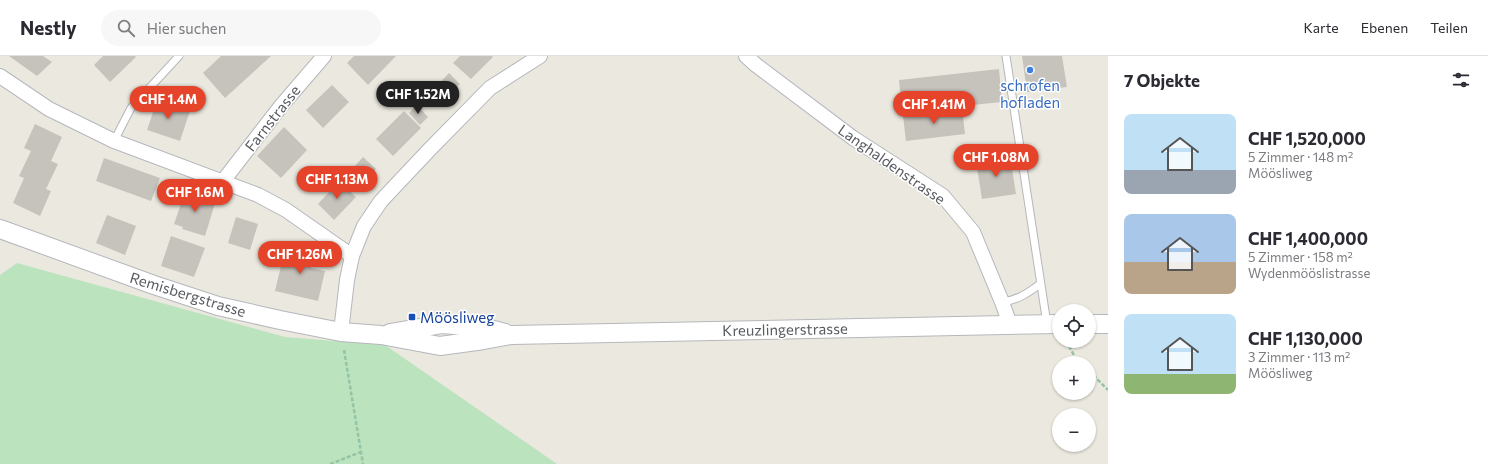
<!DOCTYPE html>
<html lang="de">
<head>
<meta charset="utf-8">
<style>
	:root { --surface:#fff; --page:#f7f7f7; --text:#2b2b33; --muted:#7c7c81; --line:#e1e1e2; --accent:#e6442a }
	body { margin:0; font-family:Commissioner,sans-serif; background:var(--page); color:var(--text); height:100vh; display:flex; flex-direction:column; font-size:15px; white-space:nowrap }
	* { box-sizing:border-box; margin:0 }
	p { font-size:13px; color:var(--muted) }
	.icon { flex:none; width:22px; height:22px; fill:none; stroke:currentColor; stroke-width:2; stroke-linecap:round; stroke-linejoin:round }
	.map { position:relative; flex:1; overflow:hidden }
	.panel { display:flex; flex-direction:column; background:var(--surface); width:380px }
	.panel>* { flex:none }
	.controls { position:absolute; left:1052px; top:248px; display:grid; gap:8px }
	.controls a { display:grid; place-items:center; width:44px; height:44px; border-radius:50%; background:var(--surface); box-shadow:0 1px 3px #0004; font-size:20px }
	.price { position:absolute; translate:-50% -34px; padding:0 9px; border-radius:14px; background:var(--accent); color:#fff; font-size:13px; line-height:26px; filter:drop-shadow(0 1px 2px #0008) }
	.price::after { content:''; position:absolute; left:50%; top:24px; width:12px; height:9px; margin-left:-6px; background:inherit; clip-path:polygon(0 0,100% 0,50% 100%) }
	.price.on { background:#222; color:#fff }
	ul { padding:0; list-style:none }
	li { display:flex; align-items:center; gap:12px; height:100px; padding:0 16px }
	li span { display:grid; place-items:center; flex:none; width:112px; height:80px; border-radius:8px; color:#555 }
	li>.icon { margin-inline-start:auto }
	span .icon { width:48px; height:48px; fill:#fffc; stroke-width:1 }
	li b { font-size:17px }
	h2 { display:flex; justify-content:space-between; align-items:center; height:48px; padding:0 16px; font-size:17px }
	header { display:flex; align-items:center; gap:24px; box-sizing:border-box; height:56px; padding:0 20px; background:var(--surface); border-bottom:1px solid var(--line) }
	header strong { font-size:19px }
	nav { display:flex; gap:22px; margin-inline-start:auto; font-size:14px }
	.search { width:280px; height:36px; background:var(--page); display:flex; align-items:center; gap:10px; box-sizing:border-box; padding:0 14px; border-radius:22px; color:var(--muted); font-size:15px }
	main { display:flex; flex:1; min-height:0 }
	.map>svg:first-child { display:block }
	.green { fill:#bbe3bd }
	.building { fill:#c6c3bc }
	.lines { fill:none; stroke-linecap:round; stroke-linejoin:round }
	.service-casing { stroke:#b5b7bc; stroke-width:9 }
	.minor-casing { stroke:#b5b7bc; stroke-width:16 }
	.tertiary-casing { stroke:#b5b7bc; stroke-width:20 }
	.path { stroke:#94c4a5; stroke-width:2.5; stroke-dasharray:4 2; stroke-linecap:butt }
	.service { stroke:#fff; stroke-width:7 }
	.minor { stroke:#fff; stroke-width:14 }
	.tertiary { stroke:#fff; stroke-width:18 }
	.shop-dot { fill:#3f7fe0; stroke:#fff; stroke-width:1.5 }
	.transit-dot { fill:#1a4fb4; stroke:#fff; stroke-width:1.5 }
	.labels { text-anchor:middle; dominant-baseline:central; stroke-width:3; stroke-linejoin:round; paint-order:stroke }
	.shop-label { font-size:15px; fill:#366cbe; stroke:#fff }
	.street-label { font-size:15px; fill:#585b60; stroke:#fff }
	.transit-label { font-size:15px; fill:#164399; stroke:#fff; text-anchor:start }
</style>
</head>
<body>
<header>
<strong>Nestly</strong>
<div class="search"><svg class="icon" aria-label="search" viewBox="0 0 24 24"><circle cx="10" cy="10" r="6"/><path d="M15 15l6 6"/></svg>Hier suchen</div>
<nav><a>Karte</a><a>Ebenen</a><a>Teilen</a></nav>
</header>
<main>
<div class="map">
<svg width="1108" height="408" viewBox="0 0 1108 408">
	<rect width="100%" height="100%" fill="#ebe9df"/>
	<polygon class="green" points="17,207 285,281 385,289 557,408 0,408 0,219"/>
	<g class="building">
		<polygon points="9,0 43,0 52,6 37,20"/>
		<polygon points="103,0 135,0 136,1 110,26 94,9"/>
		<polygon points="221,0 271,0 225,42 203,17"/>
		<polygon points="354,0 396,0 368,29 347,7"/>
		<polygon points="460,0 492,0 493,1 471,23 453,7"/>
		<polygon points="1022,0 1062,0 1067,31 1027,36"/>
		<polygon points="999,13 1002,46 902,56 899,24"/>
		<polygon points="449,17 460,28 443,45 432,35"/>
		<polygon points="332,29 349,46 323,72 306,54"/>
		<polygon points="157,44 190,55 180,85 147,74"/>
		<polygon points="417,49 428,61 420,69 409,57"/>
		<polygon points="962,52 965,78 906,85 903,60"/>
		<polygon points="404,55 421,72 393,100 376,83"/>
		<polygon points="35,68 62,81 51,105 58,108 46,133 51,135 40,160 13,147 24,122 19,120 31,95 24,92"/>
		<polygon points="284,71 307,94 281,122 257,100"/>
		<polygon points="1010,100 1016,138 982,143 976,105"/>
		<polygon points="363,101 376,113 365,125 352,113"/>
		<polygon points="104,102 160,122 151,145 96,125"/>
		<polygon points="339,125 356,141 334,164 318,148"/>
		<polygon points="186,133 216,144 205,180 182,173 183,171 174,168"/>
		<polygon points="107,159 136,170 125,199 96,187"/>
		<polygon points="236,161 258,168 250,194 228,187"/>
		<polygon points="171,180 205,192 194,221 161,210"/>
		<polygon points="286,189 315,196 311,212 325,215 318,245 275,235"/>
	</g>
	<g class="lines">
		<defs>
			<g id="service">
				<polyline points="1006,0 1047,268"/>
				<polyline points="114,85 131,52 179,0"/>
				<path d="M1002,246c16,-2 26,-9 38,-18"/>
			</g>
			<g id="minor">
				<polyline points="746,0 756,9 853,82 943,140 973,176 1002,246 1007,260 1008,269"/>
				<polyline points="0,20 49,53 114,85 258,139 286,154 352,200"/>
				<polyline points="223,125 281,50 324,0"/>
				<polyline points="341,276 347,224 352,200 364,170 381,145 430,93 490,32 540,0"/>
			</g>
			<g id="tertiary">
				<polyline points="0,173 154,229 218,250 280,264 341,276 381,279 440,290 484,284 511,279 1059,268"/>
				<polyline points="1089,268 1108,268"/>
				<polyline points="390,277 443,268 486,272 505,277"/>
			</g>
		</defs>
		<use href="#service" class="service-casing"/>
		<use href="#minor" class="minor-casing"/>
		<use href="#tertiary" class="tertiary-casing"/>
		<g class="path">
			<polyline points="1066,285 1075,301 1081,307"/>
			<polyline points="344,294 363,408"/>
			<polyline points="1089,315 1108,334"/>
			<polyline points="330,408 361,396"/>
		</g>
		<use href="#service" class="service"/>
		<use href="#minor" class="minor"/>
		<use href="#tertiary" class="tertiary"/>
	</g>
	<circle class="shop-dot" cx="1030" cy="14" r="4"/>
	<rect class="transit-dot" x="408" y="257" width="8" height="8" rx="2"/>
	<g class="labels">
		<g class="shop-label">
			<text x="1030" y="29">schrofen<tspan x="1030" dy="17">hofladen</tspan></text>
		</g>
		<g class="street-label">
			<text transform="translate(272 62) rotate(-52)">Farnstrasse</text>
			<text transform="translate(892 108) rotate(35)">Langhaldenstrasse</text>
			<text transform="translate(188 238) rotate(17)">Remisbergstrasse</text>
			<text transform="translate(785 273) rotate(-1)">Kreuzlingerstrasse</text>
		</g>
		<g class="transit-label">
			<text x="420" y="261">Möösliweg</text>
		</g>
	</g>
</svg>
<div class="controls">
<a><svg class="icon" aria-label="locate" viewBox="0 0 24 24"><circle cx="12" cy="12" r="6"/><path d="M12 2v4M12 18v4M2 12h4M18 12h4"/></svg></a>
<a>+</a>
<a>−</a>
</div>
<b class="price on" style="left:418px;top:59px">CHF 1.52M</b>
<b class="price" style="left:168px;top:64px">CHF 1.4M</b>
<b class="price" style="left:934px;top:69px">CHF 1.41M</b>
<b class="price" style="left:996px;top:122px">CHF 1.08M</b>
<b class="price" style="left:337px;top:144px">CHF 1.13M</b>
<b class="price" style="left:195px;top:157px">CHF 1.6M</b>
<b class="price" style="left:300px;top:219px">CHF 1.26M</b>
</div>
<section class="panel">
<h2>7 Objekte<svg class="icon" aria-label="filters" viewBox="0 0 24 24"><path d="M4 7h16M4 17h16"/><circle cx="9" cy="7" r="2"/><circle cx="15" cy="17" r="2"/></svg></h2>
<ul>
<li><span style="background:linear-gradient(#bfe0f5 70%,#9aa5b1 0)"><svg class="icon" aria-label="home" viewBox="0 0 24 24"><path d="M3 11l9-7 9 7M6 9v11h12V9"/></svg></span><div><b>CHF 1,520,000</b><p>5 Zimmer · 148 m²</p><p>Möösliweg</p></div></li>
<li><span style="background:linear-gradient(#a9c7e8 60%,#b9a48a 0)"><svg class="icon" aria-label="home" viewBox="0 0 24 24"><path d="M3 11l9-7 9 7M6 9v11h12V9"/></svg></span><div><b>CHF 1,400,000</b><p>5 Zimmer · 158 m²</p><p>Wydenmööslistrasse</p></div></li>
<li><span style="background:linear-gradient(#bfe0f5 75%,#8fb573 0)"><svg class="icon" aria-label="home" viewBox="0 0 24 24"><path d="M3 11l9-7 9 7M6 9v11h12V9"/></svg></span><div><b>CHF 1,130,000</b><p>3 Zimmer · 113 m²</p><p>Möösliweg</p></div></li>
</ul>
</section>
</main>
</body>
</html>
